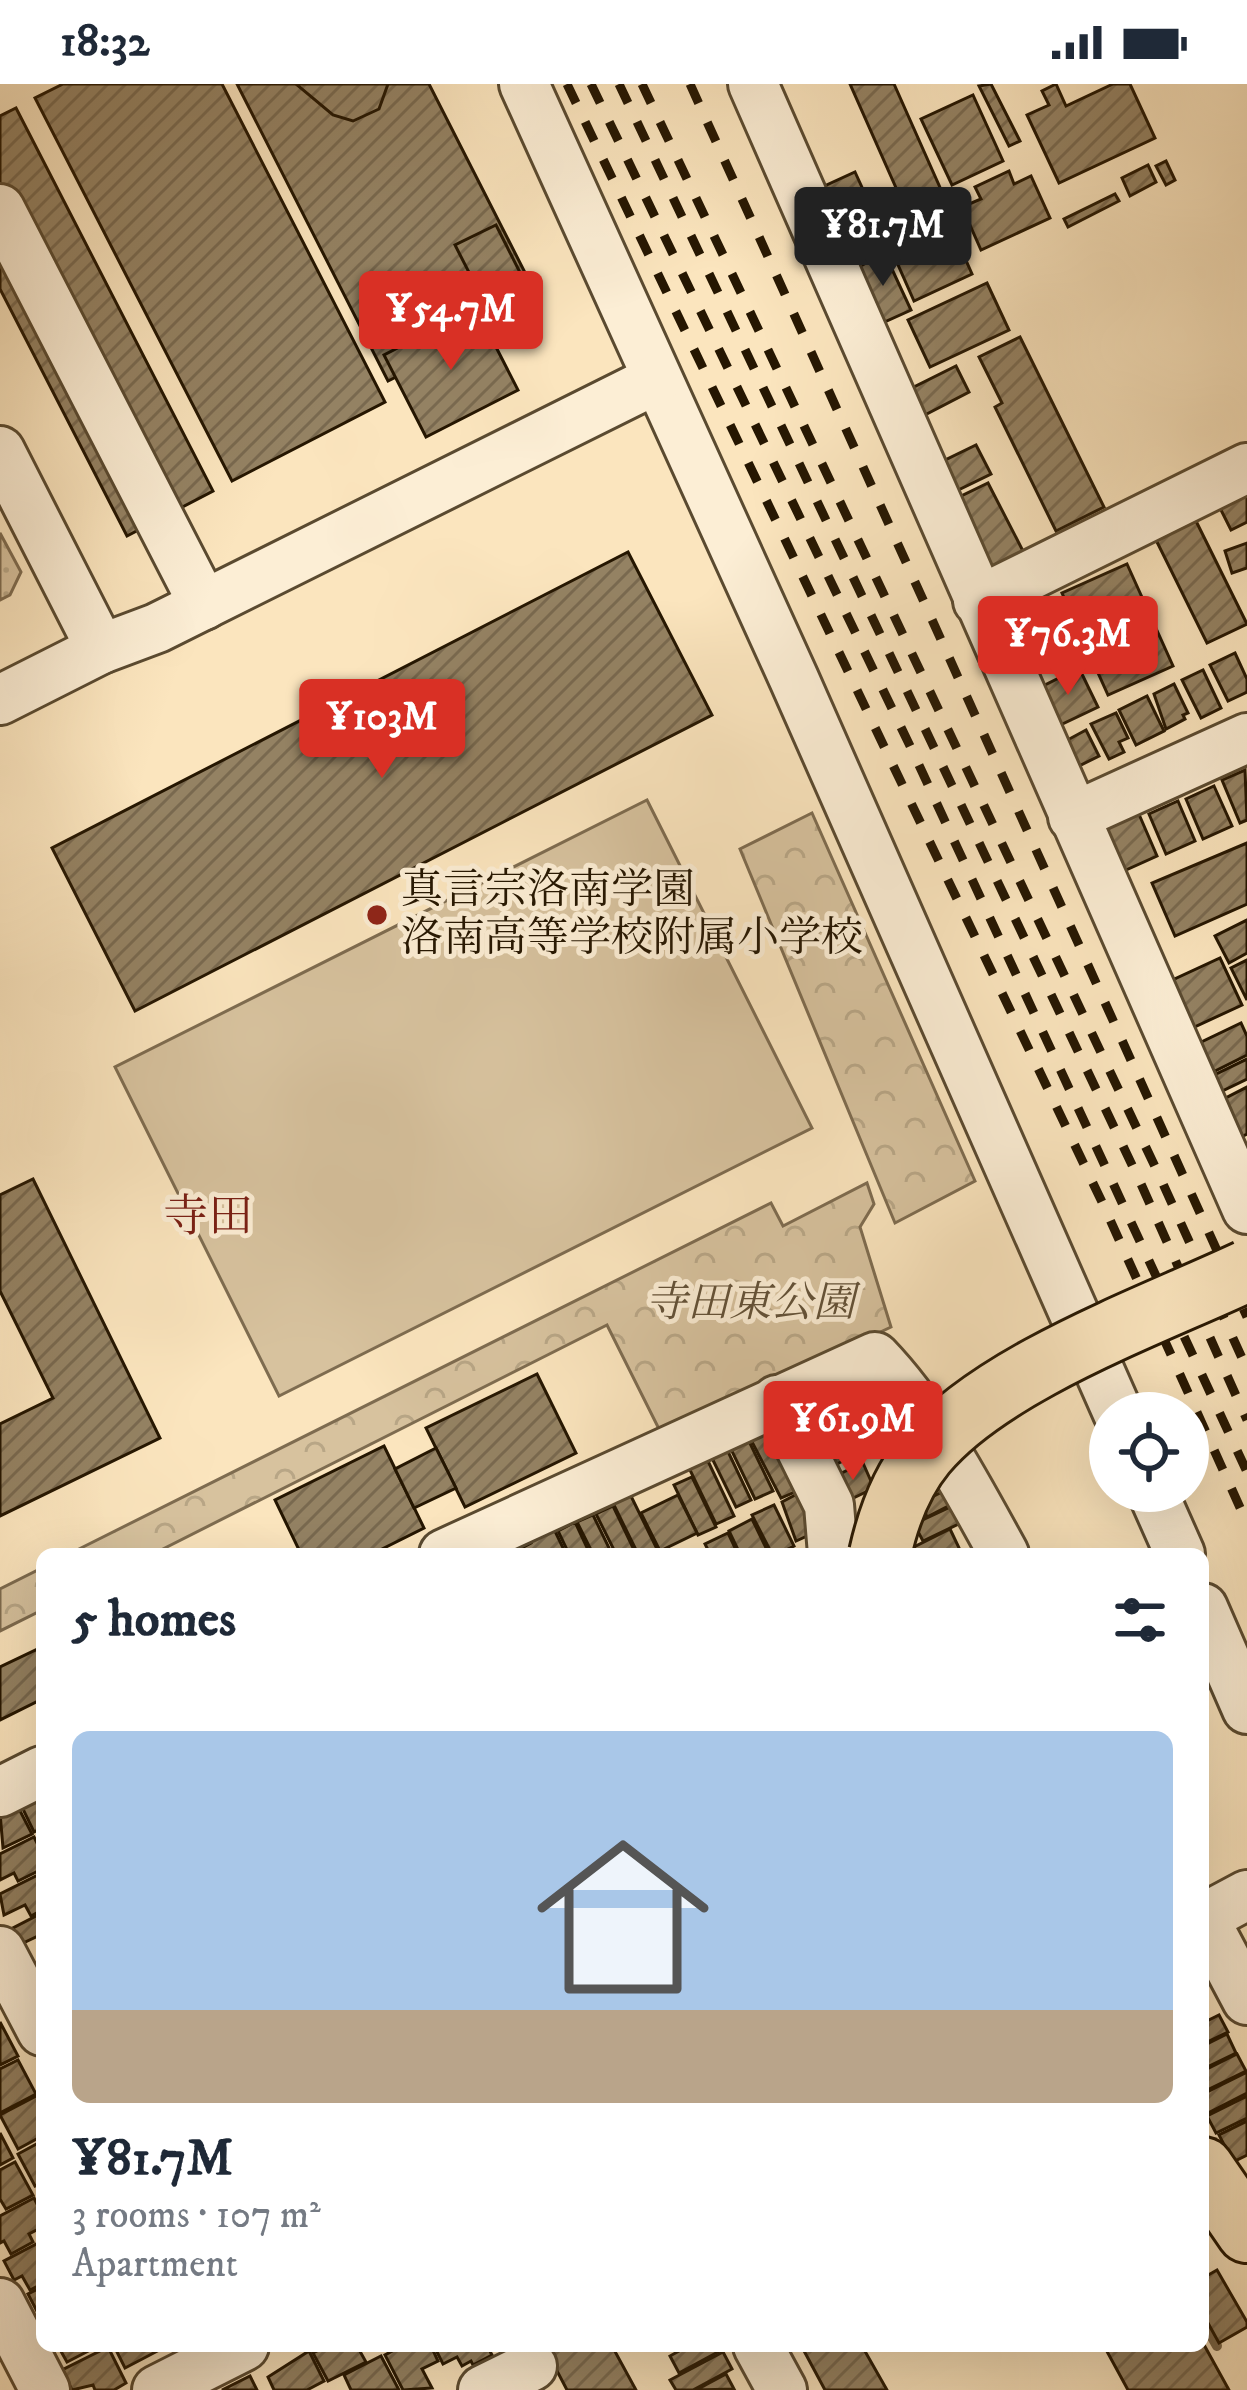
<!DOCTYPE html>
<html lang="en">
<head>
<meta charset="utf-8">
<style>
	:root { --surface:#fff; --page:#f2f2f3; --text:#1f2937; --muted:#747a83; --accent:#d93025 }
	body { margin:0; font-family:"IM FELL DW Pica","Noto Serif JP",serif; background:var(--page); color:var(--text); height:100vh; display:flex; flex-direction:column; font-size:45px; white-space:nowrap }
	* { box-sizing:border-box; margin:0 }
	p { font-size:39px; color:var(--muted) }
	.icon { flex:none; width:66px; height:66px; fill:none; stroke:currentColor; stroke-width:2; stroke-linecap:round; stroke-linejoin:round }
	.map { position:relative; flex:1; overflow:hidden }
	.panel { position:absolute; left:36px; top:1464px; width:1173px; height:804px; display:flex; flex-direction:column; background:var(--surface); border-radius:18px; box-shadow:0 12px 48px #0002 }
	.panel>* { flex:none }
	.tools { position:absolute; left:1089px; top:1308px; display:grid; gap:24px }
	.tools a { display:grid; place-items:center; width:120px; height:120px; border-radius:50%; background:var(--surface); box-shadow:0 12px 48px #0002; font-size:60px }
	.price { position:absolute; translate:-50% -102px; padding:0 27px; border-radius:12px; background:var(--accent); color:#fff; font-size:39px; line-height:78px; filter:drop-shadow(0 3px 6px #0008) }
	.price::after { content:''; position:absolute; left:50%; top:72px; width:36px; height:27px; margin-left:-18px; background:inherit; clip-path:polygon(0 0,100% 0,50% 100%) }
	.price.current { background:#222; color:#fff }
	ul { padding:0; list-style:none }
	li { display:grid; align-content:center; gap:24px; height:636px; padding:0 36px }
	li span { display:grid; place-items:center; height:372px; border-radius:18px; color:#555 }
	li>.icon { margin-inline-start:auto }
	span .icon { width:216px; height:216px; fill:#fffc; stroke-width:1 }
	li b { font-size:51px }
	h2 { display:flex; justify-content:space-between; align-items:center; height:144px; padding:0 36px; font-size:51px }
	.status { display:flex; justify-content:space-between; align-items:center; height:84px; padding:0 60px; background:var(--surface); direction:ltr }
	.status svg { height:33px; fill:currentColor }
	.map>svg:first-child { display:block }
	.grass { fill:url(#grass-dots); stroke:#7e6c50; stroke-width:3 }
	.park { fill:url(#park-crowns); stroke:#7e6c50; stroke-width:3 }
	.pitch { fill:#d7c29e; stroke:#7e6c50; stroke-width:3 }
	.lines { fill:none; stroke-linecap:round; stroke-linejoin:round }
	.stream { stroke:#7a684c; stroke-width:10 }
	.building { fill:url(#building-hatch); stroke:#251601; stroke-width:3 }
	.minor-casing { stroke:#5a4a30; stroke-width:54 }
	.major-casing { stroke:#251601; stroke-width:66 }
	.minor { stroke:#fceed5; stroke-width:48 }
	.major { stroke:#fbe5be; stroke-width:60 }
	.rail { stroke:#251601; stroke-width:9; stroke-dasharray:21 21; stroke-linecap:butt }
	.major-bridge-casing { stroke:#251601; stroke-width:66; stroke-linecap:butt }
	.major-bridge { stroke:#fbe5be; stroke-width:60 }
	.poi-dot { fill:#8f2418; stroke:#fceed5; stroke-width:4.5 }
	.labels { text-anchor:middle; dominant-baseline:central; stroke-width:10; stroke-linejoin:round; paint-order:stroke }
	.poi-label { font-size:42px; fill:#251601; stroke:#fceed5; text-anchor:start }
	.park-label { font-size:42px; font-style:italic; fill:#635238; stroke:#fceed5 }
	.neighbourhood-label { font-size:45px; fill:#7a1f14; stroke:#fceed5 }
</style>
</head>
<body>
<div class="status"><b>18:32</b><svg viewBox="0 0 49 12"><path d="M0 12V9h3v3zM5 12V6h3v6zM10 12V3h3v9zM15 12V0h3v12zM26 1h20v11H26zM47 4h2v5h-2z"/></svg></div>
<div class="map">
<svg width="1247" height="2306" viewBox="0 0 1247 2306">
	<defs>
		<pattern id="grass-dots" width="8" height="8" patternUnits="userSpaceOnUse" patternTransform="scale(3)"><rect width="8" height="8" fill="#d7c29e"/><path d="M2 2h.1M6 6h.1" fill="none" stroke="#b8a686" stroke-width="1.8" stroke-linecap="round"/></pattern>
		<pattern id="park-crowns" width="20" height="18" patternUnits="userSpaceOnUse" patternTransform="scale(3)"><rect width="20" height="18" fill="#d7c29e"/><path d="M2 6a3 3 0 1 1 6 0M12 15a3 3 0 1 1 6 0" fill="none" stroke="#b8a686"/></pattern>
		<pattern id="building-hatch" width="6" height="6" patternUnits="userSpaceOnUse" patternTransform="scale(3)"><rect width="6" height="6" fill="#948263"/><path d="M-1 1l2-2M0 6l6-6M5 7l2-2" fill="none" stroke="#79694f"/></pattern>
	</defs>
	<rect width="100%" height="100%" fill="#fbe5be"/>
	<filter id="stains"><feTurbulence type="fractalNoise" baseFrequency=".00167" numOctaves="4"/><feColorMatrix values="0 0 0 0 .2 0 0 0 0 .09 0 0 0 0 .02 0 0 0 .5 -.17"/></filter>
	<radialGradient id="worn" r=".72"><stop offset=".6" stop-color="#630" stop-opacity="0"/><stop offset="1" stop-color="#630" stop-opacity=".3"/></radialGradient>
	<polygon class="grass" points="0,449 21,488 10,511 0,516"/>
	<g class="park">
		<polygon points="812,729 975,1097 895,1139 740,765"/>
		<polygon points="867,1099 874,1120 860,1143 891,1243 662,1351 607,1241 153,1470 69,1470 771,1119 783,1142"/>
		<polygon points="42,1484 42,1526 0,1547 0,1505"/>
	</g>
	<polygon class="pitch" points="647,716 812,1044 279,1312 115,983"/>
	<g class="lines">
		<polyline class="stream" points="1203,2237 1217,2262"/>
	</g>
	<g class="building">
		<polygon points="63,0 222,0 385,318 232,397 35,14"/>
		<polygon points="237,0 429,0 541,220 388,297"/>
		<polygon points="296,0 388,0 379,25 353,37 333,31"/>
		<polygon points="850,0 894,0 942,108 905,124"/>
		<polygon points="991,0 1020,57 1009,62 979,2"/>
		<polygon points="1056,0 1066,22 1113,0 1130,0 1155,54 1059,99 1027,31 1049,21 1042,7"/>
		<polygon points="973,11 1003,77 952,101 921,35"/>
		<polygon points="16,24 213,407 127,452 0,205 0,32"/>
		<polygon points="1166,77 1175,96 1166,101 1156,82"/>
		<polygon points="1148,81 1156,98 1130,112 1122,94"/>
		<polygon points="1009,87 1014,100 1031,92 1050,134 981,166 962,123 981,115 975,103"/>
		<polygon points="855,88 876,134 840,151 818,105"/>
		<polygon points="1115,110 1119,117 1068,143 1064,135"/>
		<polygon points="496,141 541,230 501,251 455,161"/>
		<polygon points="874,143 884,163 852,178 843,157"/>
		<polygon points="953,147 972,190 914,217 891,165 907,158 911,167"/>
		<polygon points="885,170 911,226 880,240 854,185"/>
		<polygon points="987,199 1009,246 930,283 908,236"/>
		<polygon points="476,224 518,306 426,353 384,271"/>
		<polygon points="1020,253 1104,423 1056,447 995,323 1002,319 979,273"/>
		<polygon points="956,282 969,308 921,333 908,306"/>
		<polygon points="976,361 991,390 950,410 935,381"/>
		<polygon points="988,399 1023,467 985,486 951,417"/>
		<polygon points="1247,405 1247,438 1231,446 1218,420"/>
		<polygon points="1193,431 1247,540 1207,559 1153,450"/>
		<polygon points="1247,459 1247,484 1232,489 1225,467"/>
		<polygon points="628,468 712,631 135,927 52,764"/>
		<polygon points="1127,480 1173,582 1108,611 1062,509"/>
		<polygon points="1030,510 1054,557 1024,572 1001,524"/>
		<polygon points="1235,569 1247,595 1247,608 1228,617 1210,581"/>
		<polygon points="1079,584 1098,623 1056,643 1037,605"/>
		<polygon points="1203,586 1221,624 1201,634 1182,596"/>
		<polygon points="1174,600 1188,629 1183,631 1185,635 1166,645 1154,610"/>
		<polygon points="1147,612 1164,647 1136,661 1119,626"/>
		<polygon points="1116,629 1128,654 1119,658 1124,668 1109,675 1091,640"/>
		<polygon points="1086,646 1099,672 1073,685 1060,660"/>
		<polygon points="1245,686 1247,736 1240,739 1222,696"/>
		<polygon points="1214,702 1232,742 1203,755 1186,715"/>
		<polygon points="1178,717 1195,757 1166,770 1149,730"/>
		<polygon points="1138,728 1157,772 1117,790 1098,745"/>
		<polygon points="1247,759 1247,820 1175,852 1152,799"/>
		<polygon points="1247,836 1247,869 1229,879 1215,852"/>
		<polygon points="1220,874 1242,921 1188,946 1166,899"/>
		<polygon points="1247,876 1247,916 1231,884"/>
		<polygon points="1241,939 1247,952 1247,971 1205,992 1191,963"/>
		<polygon points="1247,975 1247,995 1214,1011 1206,995"/>
		<polygon points="1247,1003 1247,1050 1235,1056 1216,1019"/>
		<polygon points="33,1095 160,1354 0,1432 0,1340 53,1314 0,1207 0,1111"/>
		<polygon points="537,1290 576,1369 465,1423 426,1344"/>
		<polygon points="877,1307 900,1356 885,1364 862,1314"/>
		<polygon points="857,1308 883,1364 865,1372 839,1317"/>
		<polygon points="844,1330 864,1373 850,1379 830,1337"/>
		<polygon points="827,1338 845,1376 824,1386 807,1347"/>
		<polygon points="768,1347 797,1407 781,1414 751,1356"/>
		<polygon points="746,1351 773,1407 755,1415 728,1359"/>
		<polygon points="723,1357 751,1416 736,1423 707,1364"/>
		<polygon points="384,1362 424,1444 372,1470 301,1470 275,1416"/>
		<polygon points="436,1364 456,1404 414,1424 395,1385"/>
		<polygon points="707,1375 734,1432 716,1440 689,1384"/>
		<polygon points="863,1379 874,1404 843,1419 831,1394"/>
		<polygon points="692,1393 716,1443 698,1451 674,1401"/>
		<polygon points="627,1404 658,1467 652,1470 638,1470 610,1413"/>
		<polygon points="950,1404 956,1418 927,1433 923,1423 928,1421 926,1416"/>
		<polygon points="799,1409 818,1447 796,1457 782,1418"/>
		<polygon points="678,1411 697,1449 660,1467 641,1429"/>
		<polygon points="959,1419 967,1436 923,1457 914,1440"/>
		<polygon points="774,1421 794,1462 778,1470 772,1470 752,1431"/>
		<polygon points="613,1422 636,1470 616,1470 596,1430"/>
		<polygon points="593,1431 612,1470 593,1470 577,1438"/>
		<polygon points="752,1435 769,1470 740,1470 729,1447"/>
		<polygon points="575,1438 590,1470 569,1470 558,1447"/>
		<polygon points="553,1443 566,1470 520,1470 518,1466 531,1459 529,1454"/>
		<polygon points="950,1445 961,1468 917,1470 914,1463"/>
		<polygon points="728,1449 738,1470 710,1470 705,1460"/>
		<polygon points="42,1563 42,1615 0,1636 0,1583"/>
		<polygon points="42,1710 42,1744 34,1748 21,1721"/>
		<polygon points="17,1721 32,1750 3,1764 0,1729"/>
		<polygon points="34,1753 42,1769 42,1785 18,1797 14,1789 0,1796 0,1770"/>
		<polygon points="42,1789 42,1826 31,1832 25,1821 4,1831 0,1810"/>
		<polygon points="42,1829 42,1850 21,1860 13,1844"/>
		<polygon points="1219,1931 1228,1948 1203,1960 1203,1939"/>
		<polygon points="0,1938 18,1972 0,1981"/>
		<polygon points="1227,1950 1236,1969 1203,1985 1203,1962"/>
		<polygon points="1237,1970 1246,1987 1203,2008 1203,1987"/>
		<polygon points="18,1976 36,2010 0,2029 0,1985"/>
		<polygon points="1247,1988 1247,2009 1204,2031 1203,2010"/>
		<polygon points="42,2009 42,2036 38,2039 42,2052 18,2065 0,2031"/>
		<polygon points="1247,2012 1247,2034 1216,2049 1207,2032"/>
		<polygon points="1247,2037 1247,2071 1233,2078 1219,2051"/>
		<polygon points="0,2049 13,2074 0,2081"/>
		<polygon points="42,2057 42,2099 35,2102 18,2070"/>
		<polygon points="15,2078 33,2111 6,2125 0,2115 0,2086"/>
		<polygon points="34,2114 42,2130 42,2143 29,2150 33,2158 11,2170 4,2157 0,2159 0,2132"/>
		<polygon points="42,2157 42,2200 30,2206 22,2192 14,2196 4,2177"/>
		<polygon points="1217,2186 1247,2238 1247,2243 1219,2259 1203,2230 1203,2194"/>
		<polygon points="42,2203 42,2237 28,2210"/>
		<polygon points="1203,2259 1229,2306 1128,2306 1104,2262"/>
		<polygon points="58,2262 98,2262 67,2278"/>
		<polygon points="114,2262 167,2262 125,2284"/>
		<polygon points="319,2262 357,2262 366,2278 328,2297 313,2269 321,2265"/>
		<polygon points="402,2262 431,2262 438,2277 422,2285 432,2304 403,2306 385,2271"/>
		<polygon points="434,2262 487,2262 492,2271 473,2281 471,2277 462,2282 457,2273 443,2280"/>
		<polygon points="544,2262 612,2262 636,2306 567,2306"/>
		<polygon points="688,2262 729,2262 679,2289 670,2272"/>
		<polygon points="808,2262 862,2262 887,2306 825,2306 803,2265"/>
		<polygon points="108,2263 126,2299 114,2306 95,2306 93,2301 72,2306 62,2286"/>
		<polygon points="309,2267 324,2297 307,2306 274,2306 268,2293"/>
		<polygon points="723,2268 732,2285 693,2306 676,2306 670,2296"/>
		<polygon points="381,2272 399,2306 351,2306 344,2291"/>
		<polygon points="726,2290 734,2305 696,2306"/>
		<polygon points="250,2292 257,2306 222,2306"/>
	</g>
	<g class="lines">
		<defs>
			<g id="minor">
				<polyline points="524,0 794,595 1118,1329"/>
				<polyline points="753,0 1247,1125"/>
				<polyline points="0,125 204,521"/>
				<polyline points="0,367 101,565"/>
				<polyline points="978,517 1247,384"/>
				<polyline points="0,616 101,565 157,544 657,295"/>
				<polyline points="1073,733 1247,654"/>
				<polyline points="777,1316 829,1421 833,1470"/>
				<polyline points="1152,1407 1180,1470"/>
				<path d="M444,1470l431,-197c53,55 92,130 129,197"/>
				<polyline points="1203,1524 1247,1625"/>
				<polyline points="0,1708 42,1687"/>
				<polyline points="1203,1833 1247,1916"/>
				<polyline points="1204,1834 1247,1811"/>
				<polyline points="0,1867 42,1947"/>
				<polyline points="0,2219 45,2306"/>
				<polyline points="758,2262 782,2306"/>
				<polyline points="157,2306 244,2262"/>
				<polyline points="483,2306 532,2282"/>
			</g>
			<polyline id="major" points="1203,2084 1247,2148"/>
		</defs>
		<use href="#minor" class="minor-casing"/>
		<use href="#major" class="major-casing"/>
		<use href="#minor" class="minor"/>
		<use href="#major" class="major"/>
		<g class="rail">
			<polyline points="567,0 1102,1118 1247,1439"/>
			<polyline points="591,0 911,664 1247,1388"/>
			<polyline points="619,0 1141,1100 1247,1336"/>
			<polyline points="642,0 1159,1091 1247,1285"/>
			<polyline points="690,0 1247,1233"/>
		</g>
		<defs>
			<path id="major-bridge" d="M880,1470c8,-36 21,-72 45,-101 68,-81 226,-137 322,-182"/>
		</defs>
		<use href="#major-bridge" class="major-bridge-casing"/>
		<use href="#major-bridge" class="major-bridge"/>
	</g>
	<circle class="poi-dot" cx="377" cy="831" r="12"/>
	<g class="labels">
		<g class="poi-label">
			<text x="401" y="807">真言宗洛南学園<tspan x="401" dy="48">洛南高等学校附属小学校</tspan></text>
		</g>
		<g class="park-label">
			<text x="750" y="1220">寺田東公園</text>
		</g>
		<g class="neighbourhood-label">
			<text x="208" y="1134">寺田</text>
		</g>
	</g>
	<rect width="100%" height="100%" filter="url(#stains)"/>
	<rect width="100%" height="100%" fill="url(#worn)"/>
</svg>
<div class="tools">
<a><svg class="icon" aria-label="locate" viewBox="0 0 24 24"><circle cx="12" cy="12" r="6"/><path d="M12 2v4M12 18v4M2 12h4M18 12h4"/></svg></a>
</div>
<b class="price current" style="left:883px;top:205px">¥81.7M</b>
<b class="price" style="left:451px;top:289px">¥54.7M</b>
<b class="price" style="left:1068px;top:614px">¥76.3M</b>
<b class="price" style="left:382px;top:697px">¥103M</b>
<b class="price" style="left:853px;top:1399px">¥61.9M</b>
<section class="panel">
<h2>5 homes<svg class="icon" aria-label="filters" viewBox="0 0 24 24"><path d="M4 7h16M4 17h16"/><circle cx="9" cy="7" r="2"/><circle cx="15" cy="17" r="2"/></svg></h2>
<ul>
<li><span style="background:linear-gradient(#a9c7e8 75%,#b9a48a 0)"><svg class="icon" aria-label="home" viewBox="0 0 24 24"><path d="M3 11l9-7 9 7M6 9v11h12V9"/></svg></span><div><b>¥81.7M</b><p>3 rooms · 107 m²</p><p>Apartment</p></div></li>
</ul>
</section>
</div>
</body>
</html>
